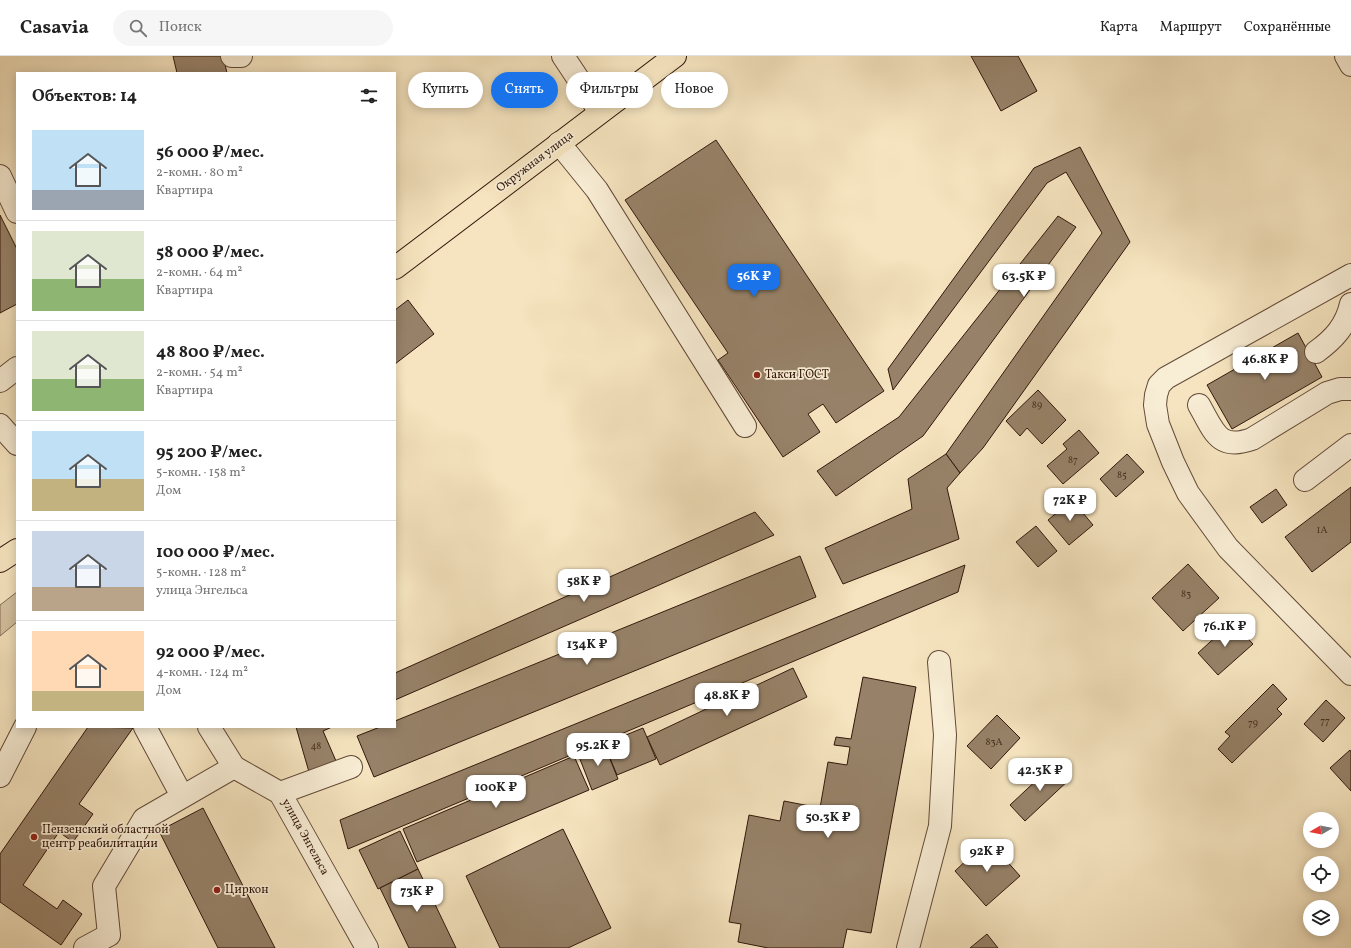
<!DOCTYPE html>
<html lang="ru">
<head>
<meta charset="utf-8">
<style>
	:root { --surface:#fff; --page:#f6f6f6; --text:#222; --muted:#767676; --line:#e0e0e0; --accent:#1a73e8 }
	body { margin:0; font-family:Vollkorn,serif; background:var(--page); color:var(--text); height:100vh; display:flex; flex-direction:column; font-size:15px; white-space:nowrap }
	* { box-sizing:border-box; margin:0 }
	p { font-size:13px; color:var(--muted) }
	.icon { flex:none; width:22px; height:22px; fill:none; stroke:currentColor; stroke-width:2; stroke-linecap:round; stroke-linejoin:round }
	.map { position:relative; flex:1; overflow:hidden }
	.side { position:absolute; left:16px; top:16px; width:380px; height:656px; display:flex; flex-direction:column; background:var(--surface); border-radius:0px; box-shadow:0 2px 10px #0003 }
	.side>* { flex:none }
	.guide { position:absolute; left:408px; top:16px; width:380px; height:36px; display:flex; gap:8px }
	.needle { width:26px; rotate:261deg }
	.controls { position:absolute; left:1303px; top:756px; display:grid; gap:8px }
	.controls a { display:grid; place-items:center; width:36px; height:36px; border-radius:50%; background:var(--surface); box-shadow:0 2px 10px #0003; font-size:20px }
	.price { position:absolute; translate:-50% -34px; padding:0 9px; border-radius:8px; background:#fff; color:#222; font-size:13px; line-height:26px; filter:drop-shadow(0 1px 2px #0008) }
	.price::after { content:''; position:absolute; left:50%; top:24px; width:12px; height:9px; margin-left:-6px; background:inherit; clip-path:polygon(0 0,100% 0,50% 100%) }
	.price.selected { background:var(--accent); color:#fff }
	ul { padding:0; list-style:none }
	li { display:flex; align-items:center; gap:12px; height:100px; padding:0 16px }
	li+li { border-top:1px solid var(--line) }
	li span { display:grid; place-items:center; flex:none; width:112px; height:80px; border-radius:0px; color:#555 }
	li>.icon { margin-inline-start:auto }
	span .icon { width:48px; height:48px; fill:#fffc; stroke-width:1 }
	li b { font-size:17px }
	h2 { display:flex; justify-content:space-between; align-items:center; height:48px; padding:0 16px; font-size:17px }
	.chip { padding:0 14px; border-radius:18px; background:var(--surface); box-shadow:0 2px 10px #0003; font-size:14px; line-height:36px }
	.chip.selected { background:var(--accent); color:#fff }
	header { display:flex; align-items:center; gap:24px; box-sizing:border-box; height:56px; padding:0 20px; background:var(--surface); border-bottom:1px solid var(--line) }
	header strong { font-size:19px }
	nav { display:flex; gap:22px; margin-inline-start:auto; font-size:14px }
	.search { width:280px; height:36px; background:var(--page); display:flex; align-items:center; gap:10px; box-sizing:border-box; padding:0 14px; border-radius:22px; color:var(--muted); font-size:15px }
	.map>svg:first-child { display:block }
	.green { fill:#d4c1a0; stroke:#836c56 }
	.building { fill:#978269; stroke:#32170b }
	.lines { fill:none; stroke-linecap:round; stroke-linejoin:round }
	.minor-casing { stroke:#634a38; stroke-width:24 }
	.major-casing { stroke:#32170b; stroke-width:24 }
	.minor { stroke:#f8edd5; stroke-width:22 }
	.major { stroke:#f5e4bf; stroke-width:22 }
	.poi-dot { fill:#8f2418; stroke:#f8edd5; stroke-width:1.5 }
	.labels { text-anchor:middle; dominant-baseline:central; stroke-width:3.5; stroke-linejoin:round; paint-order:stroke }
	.number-label { font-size:10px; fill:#4b3222 }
	.street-label { font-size:12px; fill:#32170b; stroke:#f8edd5 }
	.poi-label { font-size:12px; fill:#32170b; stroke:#f8edd5; text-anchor:start }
</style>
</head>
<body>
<header>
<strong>Casavia</strong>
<div class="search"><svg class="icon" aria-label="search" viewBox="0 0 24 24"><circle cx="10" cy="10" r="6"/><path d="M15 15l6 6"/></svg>Поиск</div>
<nav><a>Карта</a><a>Маршрут</a><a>Сохранённые</a></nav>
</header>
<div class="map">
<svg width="1351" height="892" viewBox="0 0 1351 892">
	<rect width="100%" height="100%" fill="#f5e4bf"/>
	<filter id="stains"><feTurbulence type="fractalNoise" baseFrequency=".005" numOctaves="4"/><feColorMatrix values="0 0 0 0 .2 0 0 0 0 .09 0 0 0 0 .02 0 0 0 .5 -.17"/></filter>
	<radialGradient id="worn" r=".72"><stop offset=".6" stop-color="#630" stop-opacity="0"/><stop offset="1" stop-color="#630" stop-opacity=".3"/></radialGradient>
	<polygon class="green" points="17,536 17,566 0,580 0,549"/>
	<g class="building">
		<polygon points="173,0 223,0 227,17 177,17"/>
		<polygon points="971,0 1018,0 1037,35 1001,55"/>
		<polygon points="716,84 884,335 836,367 823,348 808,358 820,376 783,401 718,304 728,297 625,144"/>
		<polygon points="1080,91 1130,186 983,392 960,417 946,398 1102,177 1066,116 1047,127 893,334 888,313 1034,112"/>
		<polygon points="0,159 17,193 17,248 0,257"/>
		<polygon points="1058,160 1076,171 923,380 836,440 817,415 899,361"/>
		<polygon points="408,244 434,278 395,308 395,254"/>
		<polygon points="1298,277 1322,321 1232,373 1207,329"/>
		<polygon points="1038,334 1066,364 1042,388 1027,372 1020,380 1006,365"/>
		<polygon points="1079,374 1099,397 1063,428 1047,410 1067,393 1063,388"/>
		<polygon points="946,398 960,417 947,432 959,483 843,528 825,492 912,453 908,423"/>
		<polygon points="1127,398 1144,416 1116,441 1100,423"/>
		<polygon points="1351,431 1351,486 1312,516 1285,481"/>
		<polygon points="1276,433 1287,449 1262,467 1250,451"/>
		<polygon points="1072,444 1093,469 1069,489 1048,464"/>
		<polygon points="755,456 774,479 395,644 395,617"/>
		<polygon points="1036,470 1057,495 1038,511 1016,486"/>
		<polygon points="800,500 816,541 374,721 357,680 380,671 395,671 395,665"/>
		<polygon points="1188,508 1219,542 1183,575 1152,542"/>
		<polygon points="965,509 958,536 348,793 340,764"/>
		<polygon points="1232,566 1253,588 1218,619 1198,597"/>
		<polygon points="793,612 807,641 660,709 647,681"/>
		<polygon points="863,621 916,631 871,877 847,873 843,892 768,892 738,886 741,868 729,866 749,759 780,765 784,745 820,752 828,706 847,709 850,691 834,689 836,681 851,683"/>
		<polygon points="1273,628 1287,643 1277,653 1282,658 1232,707 1218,693 1230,680 1225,676"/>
		<polygon points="1326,644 1345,662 1323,686 1304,668"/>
		<polygon points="997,659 1020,682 991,713 967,690"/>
		<polygon points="88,671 133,672 79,748 93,758 73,786 59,776 23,829 57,853 63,844 82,858 61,889 0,846 0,798"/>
		<polygon points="296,671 332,671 323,675 336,705 309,716"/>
		<polygon points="643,672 656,703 617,719 604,688"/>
		<polygon points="604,688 618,723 592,734 578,698"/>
		<polygon points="1350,694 1351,696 1351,735 1330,712"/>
		<polygon points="574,700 589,734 417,806 403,773"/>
		<polygon points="1056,706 1071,722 1025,765 1010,749"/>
		<polygon points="203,752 275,892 218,892 159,775"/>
		<polygon points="563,773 611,872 568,892 500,892 466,820"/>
		<polygon points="400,775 418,813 378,833 359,794"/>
		<polygon points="988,784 1020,820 986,850 955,815"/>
		<polygon points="418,813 456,892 409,892 380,832"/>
		<polygon points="987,878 998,892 970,892"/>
	</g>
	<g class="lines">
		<defs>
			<g id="minor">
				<polyline points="232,0 241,0"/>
				<polyline points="563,0 600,56"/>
				<polyline points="1346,0 1351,9"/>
				<polyline points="559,87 597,134 745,370"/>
				<polyline points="0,120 17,156"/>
				<polyline points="1351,219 1166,322 1159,329 1156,339 1155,349 1158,368 1173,406 1188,437 1228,492 1351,618"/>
				<path d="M1316,296c18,-13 30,-26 35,-48"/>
				<polyline points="0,325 17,312"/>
				<path d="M1199,349c15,26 19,46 53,34l75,-46 13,-4h11"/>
				<polyline points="0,369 17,388"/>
				<polyline points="1305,424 1351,389"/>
				<polyline points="145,671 182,740"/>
				<polyline points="209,671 234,711 280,737 367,892"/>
				<polyline points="0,720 25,671"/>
				<polyline points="280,737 351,711"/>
				<polyline points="85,892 109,879 104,830 144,763 234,711"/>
				<polyline points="908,892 940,770 945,679 939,606"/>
			</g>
			<g id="major">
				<polyline points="395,212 675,0"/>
				<polyline points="0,505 17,494"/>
			</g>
		</defs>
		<use href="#minor" class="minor-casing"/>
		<use href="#major" class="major-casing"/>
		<use href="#minor" class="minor"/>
		<use href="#major" class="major"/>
	</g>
	<g class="poi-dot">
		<circle cx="757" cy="319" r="4"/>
		<circle cx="34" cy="781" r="4"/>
		<circle cx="217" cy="834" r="4"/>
	</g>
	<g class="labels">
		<g class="number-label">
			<text x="1037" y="349">89</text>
			<text x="1073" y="404">87</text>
			<text x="1122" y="419">85</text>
			<text x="1322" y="474">1А</text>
			<text x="1186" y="538">83</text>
			<text x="1325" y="665">77</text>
			<text x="1253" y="667">79</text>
			<text x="994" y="686">83А</text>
			<text x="316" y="690">48</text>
		</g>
		<g class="street-label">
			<text transform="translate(535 106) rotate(-37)">Окружная улица</text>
			<text transform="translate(305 781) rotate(61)">улица Энгельса</text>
		</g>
		<g class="poi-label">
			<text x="765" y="319">Такси ГОСТ</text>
			<text x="42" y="774">Пензенский областной<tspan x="42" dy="14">центр реабилитации</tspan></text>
			<text x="225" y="834">Циркон</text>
		</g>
	</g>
	<rect width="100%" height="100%" filter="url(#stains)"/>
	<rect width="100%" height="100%" fill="url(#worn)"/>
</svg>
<div class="controls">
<a><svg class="needle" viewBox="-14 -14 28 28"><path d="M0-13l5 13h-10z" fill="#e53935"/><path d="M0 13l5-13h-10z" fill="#767676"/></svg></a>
<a><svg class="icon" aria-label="locate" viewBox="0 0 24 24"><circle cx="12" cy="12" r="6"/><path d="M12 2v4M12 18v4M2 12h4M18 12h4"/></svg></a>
<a><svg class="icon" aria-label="layers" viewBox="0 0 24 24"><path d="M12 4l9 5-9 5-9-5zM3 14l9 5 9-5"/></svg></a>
</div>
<b class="price selected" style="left:754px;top:242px">56K ₽</b>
<b class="price" style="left:1024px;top:242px">63.5K ₽</b>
<b class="price" style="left:1265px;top:325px">46.8K ₽</b>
<b class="price" style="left:1070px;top:466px">72K ₽</b>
<b class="price" style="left:584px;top:547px">58K ₽</b>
<b class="price" style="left:1225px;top:592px">76.1K ₽</b>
<b class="price" style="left:587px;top:610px">134K ₽</b>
<b class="price" style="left:727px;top:661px">48.8K ₽</b>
<b class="price" style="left:598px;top:711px">95.2K ₽</b>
<b class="price" style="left:1040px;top:736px">42.3K ₽</b>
<b class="price" style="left:496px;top:753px">100K ₽</b>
<b class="price" style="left:828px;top:783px">50.3K ₽</b>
<b class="price" style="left:987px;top:817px">92K ₽</b>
<b class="price" style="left:417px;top:857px">73K ₽</b>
<div class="guide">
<a class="chip">Купить</a>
<a class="chip selected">Снять</a>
<a class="chip">Фильтры</a>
<a class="chip">Новое</a>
</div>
<section class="side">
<h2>Объектов: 14<svg class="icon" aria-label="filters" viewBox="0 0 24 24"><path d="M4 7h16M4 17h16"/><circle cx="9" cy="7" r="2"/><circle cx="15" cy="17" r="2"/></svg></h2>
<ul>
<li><span style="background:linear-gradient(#bfe0f5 75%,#9aa5b1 0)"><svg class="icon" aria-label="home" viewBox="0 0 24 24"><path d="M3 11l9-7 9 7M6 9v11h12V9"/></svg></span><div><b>56 000 ₽/мес.</b><p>2-комн. · 80 m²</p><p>Квартира</p></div></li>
<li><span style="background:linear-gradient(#dfe7d0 60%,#8fb573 0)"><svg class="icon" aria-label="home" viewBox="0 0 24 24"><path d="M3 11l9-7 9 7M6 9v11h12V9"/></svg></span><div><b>58 000 ₽/мес.</b><p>2-комн. · 64 m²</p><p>Квартира</p></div></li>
<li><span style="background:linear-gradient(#dfe7d0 60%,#8fb573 0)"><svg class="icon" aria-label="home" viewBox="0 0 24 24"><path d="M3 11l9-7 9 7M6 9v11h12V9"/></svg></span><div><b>48 800 ₽/мес.</b><p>2-комн. · 54 m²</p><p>Квартира</p></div></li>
<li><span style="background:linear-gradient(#bfe0f5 60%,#c2b280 0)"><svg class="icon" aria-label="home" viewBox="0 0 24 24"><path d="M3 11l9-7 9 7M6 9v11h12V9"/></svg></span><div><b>95 200 ₽/мес.</b><p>5-комн. · 158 m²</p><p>Дом</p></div></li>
<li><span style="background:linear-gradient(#c9d6e8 70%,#b9a48a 0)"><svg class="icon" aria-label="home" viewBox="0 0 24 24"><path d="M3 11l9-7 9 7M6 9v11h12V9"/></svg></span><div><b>100 000 ₽/мес.</b><p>5-комн. · 128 m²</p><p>улица Энгельса</p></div></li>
<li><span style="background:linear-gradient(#ffd9b3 75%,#c2b280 0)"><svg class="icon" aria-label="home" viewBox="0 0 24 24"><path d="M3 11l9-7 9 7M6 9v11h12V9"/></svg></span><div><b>92 000 ₽/мес.</b><p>4-комн. · 124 m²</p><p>Дом</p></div></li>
</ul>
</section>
</div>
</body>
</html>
